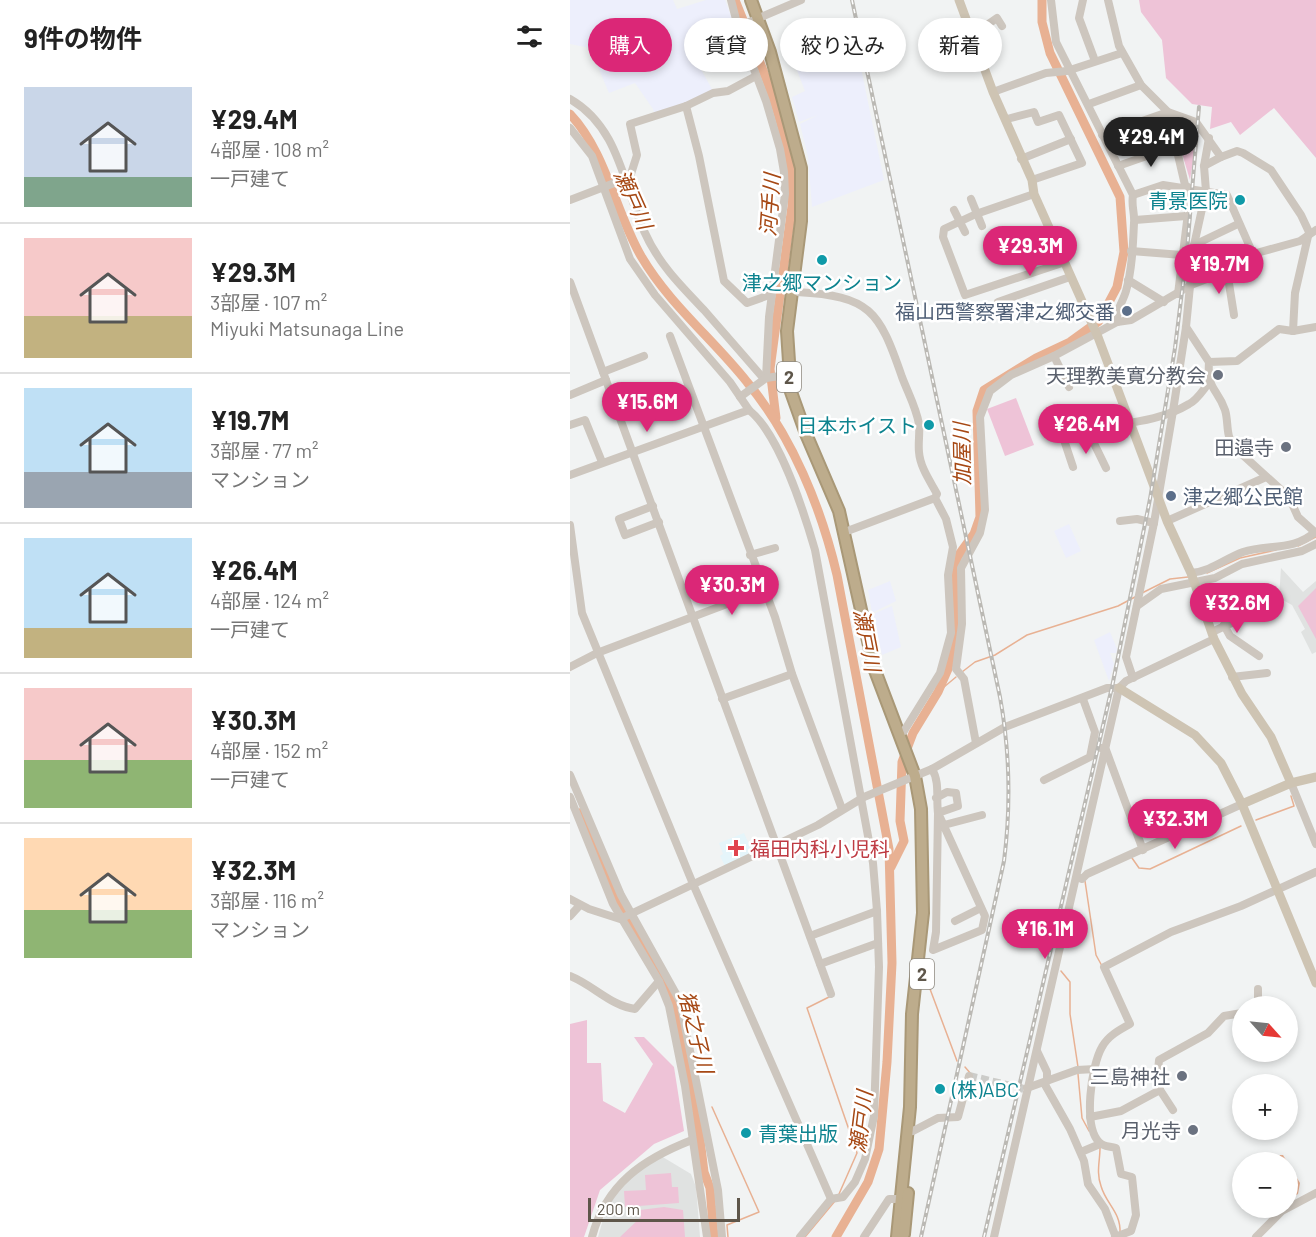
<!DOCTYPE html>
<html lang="ja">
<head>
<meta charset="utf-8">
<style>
	:root { --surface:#fff; --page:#f2f2f2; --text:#222; --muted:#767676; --line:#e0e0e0; --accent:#db2777 }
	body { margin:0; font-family:Barlow,"Noto Sans JP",sans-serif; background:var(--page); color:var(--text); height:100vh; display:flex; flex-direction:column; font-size:22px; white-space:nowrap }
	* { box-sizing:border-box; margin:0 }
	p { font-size:20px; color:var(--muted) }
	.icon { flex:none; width:33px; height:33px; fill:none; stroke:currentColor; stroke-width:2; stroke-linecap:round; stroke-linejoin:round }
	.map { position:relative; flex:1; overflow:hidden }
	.panel { display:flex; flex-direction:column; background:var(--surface); width:570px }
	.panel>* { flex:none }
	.top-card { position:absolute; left:18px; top:18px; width:570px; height:54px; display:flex; gap:12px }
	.needle { width:39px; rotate:117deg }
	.tools { position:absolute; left:662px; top:996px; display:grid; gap:12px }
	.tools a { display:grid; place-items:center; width:66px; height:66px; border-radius:50%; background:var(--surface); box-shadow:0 3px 9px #0003; font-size:30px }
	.scale { position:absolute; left:18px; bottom:15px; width:152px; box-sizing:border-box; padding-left:6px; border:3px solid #5e564a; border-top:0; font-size:16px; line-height:21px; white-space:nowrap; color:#5e564a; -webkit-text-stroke:4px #fff; paint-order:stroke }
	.price { position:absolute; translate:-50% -51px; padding:0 14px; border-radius:21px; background:var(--accent); color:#fff; font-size:20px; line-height:39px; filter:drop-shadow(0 2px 3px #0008) }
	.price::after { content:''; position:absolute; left:50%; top:36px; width:18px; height:14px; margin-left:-9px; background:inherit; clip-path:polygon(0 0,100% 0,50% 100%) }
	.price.on { background:#222; color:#fff }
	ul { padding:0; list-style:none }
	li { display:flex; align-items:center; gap:18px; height:150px; padding:0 24px }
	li+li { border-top:2px solid var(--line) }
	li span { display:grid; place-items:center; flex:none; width:168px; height:120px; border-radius:0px; color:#555 }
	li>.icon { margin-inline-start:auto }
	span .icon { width:72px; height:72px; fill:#fffc; stroke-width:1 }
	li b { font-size:26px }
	h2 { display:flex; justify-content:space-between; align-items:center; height:72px; padding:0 24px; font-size:26px }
	.chip { padding:0 21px; border-radius:27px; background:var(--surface); box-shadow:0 3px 9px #0003; font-size:21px; line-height:54px }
	.chip.on { background:var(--accent); color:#fff }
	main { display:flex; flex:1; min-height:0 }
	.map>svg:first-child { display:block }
	.commercial { fill:#edeffc }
	.education { fill:#e0e2e1 }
	.medical { fill:#e5f5fa }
	.green { fill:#eec3d7 }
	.water { fill:#e8b193 }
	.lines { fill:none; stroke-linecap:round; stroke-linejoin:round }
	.stream { stroke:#e8b193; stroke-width:1.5 }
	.river { stroke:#e8b193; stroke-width:9 }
	.minor-tunnel { stroke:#ccccc9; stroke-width:8; stroke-dasharray:8 4; stroke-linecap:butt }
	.highway-casing { stroke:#a99877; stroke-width:14 }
	.minor { stroke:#cdc6be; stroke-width:8 }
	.major { stroke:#cec4b3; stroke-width:9 }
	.highway { stroke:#bdac8c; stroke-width:10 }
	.rail-casing { stroke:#bbb9b4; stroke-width:4 }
	.rail { stroke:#fff; stroke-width:1.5; stroke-dasharray:4.5; stroke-linecap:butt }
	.culture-dot { fill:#0f9aa8; stroke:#fff; stroke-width:2 }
	.service-dot { fill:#5c6f8a; stroke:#fff; stroke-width:2 }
	.worship-dot { fill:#6b7280; stroke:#fff; stroke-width:2 }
	.health-dot { fill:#e0444e; stroke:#fff; stroke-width:2 }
	.labels { text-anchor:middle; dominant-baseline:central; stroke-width:5; stroke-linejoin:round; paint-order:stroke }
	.shield { fill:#fff; stroke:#8e8980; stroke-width:1.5 }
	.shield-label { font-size:18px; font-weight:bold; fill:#5e564a }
	.culture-label { font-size:20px; fill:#0d838f; stroke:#fff; text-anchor:end }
	.service-label { font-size:20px; fill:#4e5e75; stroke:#fff; text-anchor:end }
	.worship-label { font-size:20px; fill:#5b616d; stroke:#fff; text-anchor:end }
	.health-label { font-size:20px; fill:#be3a42; stroke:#fff; text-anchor:start }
	.water-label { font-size:21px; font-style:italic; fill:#a64814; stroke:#fff }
</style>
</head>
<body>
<main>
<section class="panel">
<h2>9件の物件<svg class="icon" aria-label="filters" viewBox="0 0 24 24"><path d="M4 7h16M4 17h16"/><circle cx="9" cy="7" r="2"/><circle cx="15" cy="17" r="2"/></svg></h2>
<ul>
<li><span style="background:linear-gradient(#c9d6e8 75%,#7fa58c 0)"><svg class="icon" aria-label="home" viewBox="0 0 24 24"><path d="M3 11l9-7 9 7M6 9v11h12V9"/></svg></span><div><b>¥29.4M</b><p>4部屋 · 108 m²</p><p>一戸建て</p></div></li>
<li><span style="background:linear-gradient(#f6c9c9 65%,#c2b280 0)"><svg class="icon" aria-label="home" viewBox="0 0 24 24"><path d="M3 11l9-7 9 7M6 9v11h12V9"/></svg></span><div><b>¥29.3M</b><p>3部屋 · 107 m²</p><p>Miyuki Matsunaga Line</p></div></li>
<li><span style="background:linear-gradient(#bfe0f5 70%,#9aa5b1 0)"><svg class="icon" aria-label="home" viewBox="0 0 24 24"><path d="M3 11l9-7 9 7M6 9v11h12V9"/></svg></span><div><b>¥19.7M</b><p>3部屋 · 77 m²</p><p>マンション</p></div></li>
<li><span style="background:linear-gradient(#bfe0f5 75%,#c2b280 0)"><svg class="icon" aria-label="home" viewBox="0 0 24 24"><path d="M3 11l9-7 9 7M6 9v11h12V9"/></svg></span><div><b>¥26.4M</b><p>4部屋 · 124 m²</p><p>一戸建て</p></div></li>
<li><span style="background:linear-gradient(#f6c9c9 60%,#8fb573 0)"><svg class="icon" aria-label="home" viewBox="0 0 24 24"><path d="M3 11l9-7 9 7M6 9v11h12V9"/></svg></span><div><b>¥30.3M</b><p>4部屋 · 152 m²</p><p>一戸建て</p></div></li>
<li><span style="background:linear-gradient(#ffd9b3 60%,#8fb573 0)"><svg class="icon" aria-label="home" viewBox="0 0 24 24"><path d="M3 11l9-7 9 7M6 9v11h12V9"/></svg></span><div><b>¥32.3M</b><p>3部屋 · 116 m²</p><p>マンション</p></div></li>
</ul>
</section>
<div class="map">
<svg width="746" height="1237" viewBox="0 0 746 1237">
	<rect width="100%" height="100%" fill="#f1f3f3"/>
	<g class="commercial">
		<polygon points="0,0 103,0 107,9 136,0 155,0 176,56 138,72 130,61 127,62 143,91 85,116 83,109 65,83 39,93 20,48 0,44"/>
		<polygon points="279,42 288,68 291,68 314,180 242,207 238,157 230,124 248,115 229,122 222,97 235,91 223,60"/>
		<polygon points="499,524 511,551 496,558 484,531"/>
		<polygon points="320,581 326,601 302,613 298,590"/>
		<polygon points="322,606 331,647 312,655 303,614"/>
		<polygon points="540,632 547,649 546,653 540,653 544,664 539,681 524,640"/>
	</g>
	<g class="education">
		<polygon points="711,568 733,592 746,581 746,652 742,654 731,632 735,629 722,605 709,598"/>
		<polygon points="91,1156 121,1174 126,1187 130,1237 28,1237 36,1209 56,1180"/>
	</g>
	<polygon class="medical" points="174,833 183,853 155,866 150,856 153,854 149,843"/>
	<g class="green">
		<polygon points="569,0 746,0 746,158 704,108 670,135 661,122 640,129 642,107 622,104 596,78 592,40 571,12"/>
		<polygon points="601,117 622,122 628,129 620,180"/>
		<polygon points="446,398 464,445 435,456 417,409"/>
		<polygon points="746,588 746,639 728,606"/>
		<polygon points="17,1020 17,1063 31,1063 33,1101 55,1113 83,1064 64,1037 74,1037 104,1067 114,1131 84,1144 30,1190 14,1237 0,1237 0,1024"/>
		<polygon points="101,1173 102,1187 108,1187 109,1203 55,1207 54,1191 76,1190 75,1175"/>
		<polygon points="94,1207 113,1210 115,1237 50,1237 71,1217 70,1210"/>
	</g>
	<polygon class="water" points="710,1155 713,1155 730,1183 728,1194 717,1200 717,1162 705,1162"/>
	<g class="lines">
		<g class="stream">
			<polyline points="728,546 746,537"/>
			<polyline points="637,573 670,558 706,550"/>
			<polyline points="572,593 600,579 618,577"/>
			<polyline points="392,672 405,662 425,655 457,635 548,606 565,597"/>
			<polyline points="368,692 386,677"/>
			<polyline points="686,820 724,806 721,796"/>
			<polyline points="562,858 569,868 580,869 671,826"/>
			<polyline points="515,881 526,955 532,966"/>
			<polyline points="491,971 500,982 500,1014 508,1067"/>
			<polyline points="360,989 387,1061"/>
			<polyline points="259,997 237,1008 287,1153 269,1194"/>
			<polyline points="395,1067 401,1074"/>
			<polyline points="508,1074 512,1118 519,1131"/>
			<polyline points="443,1084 455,1086"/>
			<polyline points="142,1107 189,1212 157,1225 158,1237"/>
			<path d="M530,1148c0,13 -4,24 1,38 5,18 20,26 19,47"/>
			<polyline points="235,1237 265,1201"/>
		</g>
		<g class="river">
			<path d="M165,0c26,66 59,134 57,206l-22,163 6,49"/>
			<path d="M0,114c36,38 45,97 71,142 28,48 72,83 106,126 45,54 74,125 90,193l52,274 3,114 -5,99 -8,87 -11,33 -32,55"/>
			<polyline points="12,812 41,886 100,991 126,1107 134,1172 140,1188 144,1237"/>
			<polyline points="321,867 334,841 330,821 332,762 343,733 368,692 378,669 386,622 385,566 388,556 404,534 410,517 407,411 414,390 466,358 500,342 529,321 547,287 554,252 550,197 480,53 472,22 472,0"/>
		</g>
		<polyline class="minor-tunnel" points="399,1076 454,1089"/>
		<defs>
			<g id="highway">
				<polyline points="181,0 200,52 231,168 231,221 217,331 221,392 236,434 269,511 304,668 345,776 351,809 353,913 342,1014 340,1107 327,1237"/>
				<polyline points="334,1234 338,1193"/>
			</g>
		</defs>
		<use href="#highway" class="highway-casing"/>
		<g class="minor">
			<polyline points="161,0 168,27 196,101 210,149 214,172 215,194 199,317 196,378"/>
			<path d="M481,0l5,42 77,153c-2,11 2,18 1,28 -1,22 -2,47 -8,68 -3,11 -10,18 -9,31"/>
			<polyline points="513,0 509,18 525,61"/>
			<polyline points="538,0 549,46 571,85 598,112 626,122 651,157"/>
			<polyline points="168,27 231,0"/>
			<polyline points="404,34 427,18 432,26"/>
			<polyline points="423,92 476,73 497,71 552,53"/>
			<path d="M0,99c49,28 53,85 74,132 14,32 36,54 60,79 20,23 40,46 60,69"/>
			<polyline points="519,104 571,85"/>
			<polyline points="116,106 143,93 158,91 186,76"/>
			<polyline points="437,119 464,112 468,122 489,115 512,163 462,180"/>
			<polyline points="0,128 22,156 60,259 85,295 160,382 179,410 0,475"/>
			<polyline points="532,135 598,112 615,185 621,189 608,294"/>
			<polyline points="451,159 501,139"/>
			<polyline points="548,166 605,146"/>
			<polyline points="634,166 651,157 667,151 673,153 701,170 731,215 739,232 725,293 723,331"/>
			<polyline points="464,194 406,214 374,229 373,237 395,295 495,262"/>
			<polyline points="563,195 593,185 657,195 683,254"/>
			<polyline points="401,199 412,226"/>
			<polyline points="0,200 60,177 67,155 60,124 116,106 129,156 154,281 177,303 202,294"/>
			<polyline points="384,210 395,232"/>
			<polyline points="565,220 616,216"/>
			<polyline points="624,245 668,224"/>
			<polyline points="561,251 612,255"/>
			<polyline points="657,271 664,315"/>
			<polyline points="558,280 594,302"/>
			<polyline points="0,282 261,994"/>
			<path d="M227,292c73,4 82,18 105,85 6,16 14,30 17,47 1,9 -1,19 0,28 1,15 11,29 18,42l-2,4 11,21 7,28 -5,28 3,58 -11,40 -36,58"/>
			<polyline points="428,302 500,277"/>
			<polyline points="616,327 639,362"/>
			<path d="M746,327l-23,4 -14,-2 -42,32 -28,1c-2,29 8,25 16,48 4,13 0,24 9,37l55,50 9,20 18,16"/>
			<polyline points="100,336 205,617 222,674 272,809"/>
			<polyline points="484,356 499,387"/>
			<polyline points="33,372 74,356"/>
			<polyline points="0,395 36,380"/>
			<polyline points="170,397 196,378 224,374"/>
			<path d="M179,410c30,24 55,102 66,140l58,313 4,48 2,56 -5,149 -9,43 -10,23 -12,15 -12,2"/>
			<polyline points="0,425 15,420 32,462"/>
			<polyline points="518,431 536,468"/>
			<path d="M503,467l-10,-30c40,-15 88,-10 126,-33 8,-4 14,-14 19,-20"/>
			<polyline points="83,506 49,519 55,535 89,522"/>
			<polyline points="550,521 567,519 584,523"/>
			<polyline points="597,521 696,477"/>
			<polyline points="0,525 12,613 123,884 261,1199"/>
			<polyline points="280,530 365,498"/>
			<polyline points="180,555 205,548"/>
			<path d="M621,573c21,-2 33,-14 52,-21 24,-8 52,-1 72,-20"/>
			<polyline points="567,606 591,589 645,578 672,564 732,551 746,544"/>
			<polyline points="654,625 660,636 689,656"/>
			<polyline points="642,632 681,614"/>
			<polyline points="0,667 27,653 194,590"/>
			<polyline points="662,677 697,673"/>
			<polyline points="563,678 556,657 584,523 603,411 616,327 624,245 636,191 634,166 639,138"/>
			<polyline points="152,699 222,674"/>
			<polyline points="406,743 394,679 386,669 392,624 391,568 410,533 415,510 410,417 420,391 441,375 484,356 547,322 561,320 621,285 657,271 683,254 730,241 746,230"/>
			<polyline points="523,745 536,750 573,850"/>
			<path d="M362,769c8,13 4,29 6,44l-2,119 -3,18 49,-20 3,-14 -47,-103 20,-7 -2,-13 -9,-1 -11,6"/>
			<polyline points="0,775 51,895 110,1001 148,1190 152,1237"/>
			<polyline points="474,780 520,757 525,732 513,699"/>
			<polyline points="721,783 746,844"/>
			<polyline points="0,797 43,904 89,981 99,1006 115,1086 137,1237"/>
			<polyline points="374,825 412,815"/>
			<polyline points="507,877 512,879 517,874 672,804"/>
			<polyline points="0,899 19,909 50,919 248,825 294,797 362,769 435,727 537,688 549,688"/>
			<polyline points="0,916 10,905"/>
			<polyline points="385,921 411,908"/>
			<polyline points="240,936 307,911"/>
			<polyline points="250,964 308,943"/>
			<path d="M0,976c23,9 41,30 65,33l24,-28"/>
			<polyline points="688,1006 688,989"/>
			<polyline points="467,1051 477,1072 477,1081"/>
			<polyline points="474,1083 500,1129 514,1161 518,1184 535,1209 545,1235"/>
			<polyline points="457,1088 507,1070 525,1069"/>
			<polyline points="590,1090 587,1082 589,1060 638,1033 654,1016 672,1013"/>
			<polyline points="520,1117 551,1111 590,1090 603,1110"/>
			<polyline points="343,1131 368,1118 388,1117 399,1076"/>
			<polyline points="511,1152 530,1144"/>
			<path d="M22,1237c14,-53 51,-78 100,-97"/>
			<polyline points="230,1237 261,1199"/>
			<polyline points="294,1237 319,1199 335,1199"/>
			<polyline points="424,1237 549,688 556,681 644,639"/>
			<path d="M545,1237l16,-6 5,-16 -4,-38 -11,-3 -5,-26c-6,-2 -13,-1 -17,-6 -16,-16 -8,-76 3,-95 6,-11 17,-17 28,-23l-26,-57 67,-35 70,-26 75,-34"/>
			<polyline points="686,1237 712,1211 746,1193"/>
		</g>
		<g class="major">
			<polyline points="389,0 423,92 462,180 464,194 528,337 597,521 621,573 644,639 672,694 701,737 721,783"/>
			<polyline points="549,688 625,735 651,763 672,804 746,983"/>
			<polyline points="672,804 721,783 746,777"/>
		</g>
		<use href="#highway" class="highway"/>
		<defs>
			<g id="rail">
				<path d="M282,0l148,697c10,55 11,109 4,164l-83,376"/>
				<polyline points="414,1237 542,687 580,499 605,348 617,251 629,107"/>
			</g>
		</defs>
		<use href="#rail" class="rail-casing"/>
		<use href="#rail" class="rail"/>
	</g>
	<g class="culture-dot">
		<circle cx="670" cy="200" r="6"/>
		<circle cx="252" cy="260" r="6"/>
		<circle cx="359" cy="425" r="6"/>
		<circle cx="370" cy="1089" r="6"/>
		<circle cx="176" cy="1133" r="6"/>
	</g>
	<g class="service-dot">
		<circle cx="557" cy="311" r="6"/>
		<circle cx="601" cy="496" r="6"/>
	</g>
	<g class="worship-dot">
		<circle cx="648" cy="375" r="6"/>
		<circle cx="716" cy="447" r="6"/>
		<circle cx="612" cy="1076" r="6"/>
		<circle cx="623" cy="1130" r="6"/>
	</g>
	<path class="health-dot" d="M163 839h6v6h6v6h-6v6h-6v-6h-6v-6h6z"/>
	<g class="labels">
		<g class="shield">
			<rect x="207" y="362" width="24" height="30" rx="4.5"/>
			<rect x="340" y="959" width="24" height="30" rx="4.5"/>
		</g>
		<g class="shield-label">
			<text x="219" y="377">2</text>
			<text x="352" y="974">2</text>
		</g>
		<g class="culture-label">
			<text x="658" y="200">青景医院</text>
			<text x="252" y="282" text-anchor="middle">津之郷マンション</text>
			<text x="347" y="425">日本ホイスト</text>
			<text x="382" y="1089" text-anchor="start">(株)ABC</text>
			<text x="188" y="1133" text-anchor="start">青葉出版</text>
		</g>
		<g class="service-label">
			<text x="545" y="311">福山西警察署津之郷交番</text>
			<text x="613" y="496" text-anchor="start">津之郷公民館</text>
		</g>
		<g class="worship-label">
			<text x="636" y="375">天理教美寛分教会</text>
			<text x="704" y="447">田邉寺</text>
			<text x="600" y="1076">三島神社</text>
			<text x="611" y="1130">月光寺</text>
		</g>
		<g class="health-label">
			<text x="180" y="848">福田内科小児科</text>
		</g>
		<g class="water-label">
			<text transform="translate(64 199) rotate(66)">瀬戸川</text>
			<text transform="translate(199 205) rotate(-86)">河手川</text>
			<text transform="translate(391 454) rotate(-91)">加屋川</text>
			<text transform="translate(298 640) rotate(79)">瀬戸川</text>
			<text transform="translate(127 1032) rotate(76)">猪之子川</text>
			<text transform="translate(290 1122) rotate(-83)">瀬戸川</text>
		</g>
	</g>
</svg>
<div class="tools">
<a><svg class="needle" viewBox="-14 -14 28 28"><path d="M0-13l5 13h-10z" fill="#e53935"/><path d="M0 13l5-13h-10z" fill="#767676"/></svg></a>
<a>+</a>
<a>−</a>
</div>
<div class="scale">200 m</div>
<b class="price on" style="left:581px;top:168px">¥29.4M</b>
<b class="price" style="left:460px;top:277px">¥29.3M</b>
<b class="price" style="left:649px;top:295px">¥19.7M</b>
<b class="price" style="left:77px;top:433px">¥15.6M</b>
<b class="price" style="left:516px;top:455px">¥26.4M</b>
<b class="price" style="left:162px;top:616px">¥30.3M</b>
<b class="price" style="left:667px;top:634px">¥32.6M</b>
<b class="price" style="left:605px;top:850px">¥32.3M</b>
<b class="price" style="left:475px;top:960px">¥16.1M</b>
<div class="top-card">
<a class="chip on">購入</a>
<a class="chip">賃貸</a>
<a class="chip">絞り込み</a>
<a class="chip">新着</a>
</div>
</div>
</main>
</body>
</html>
